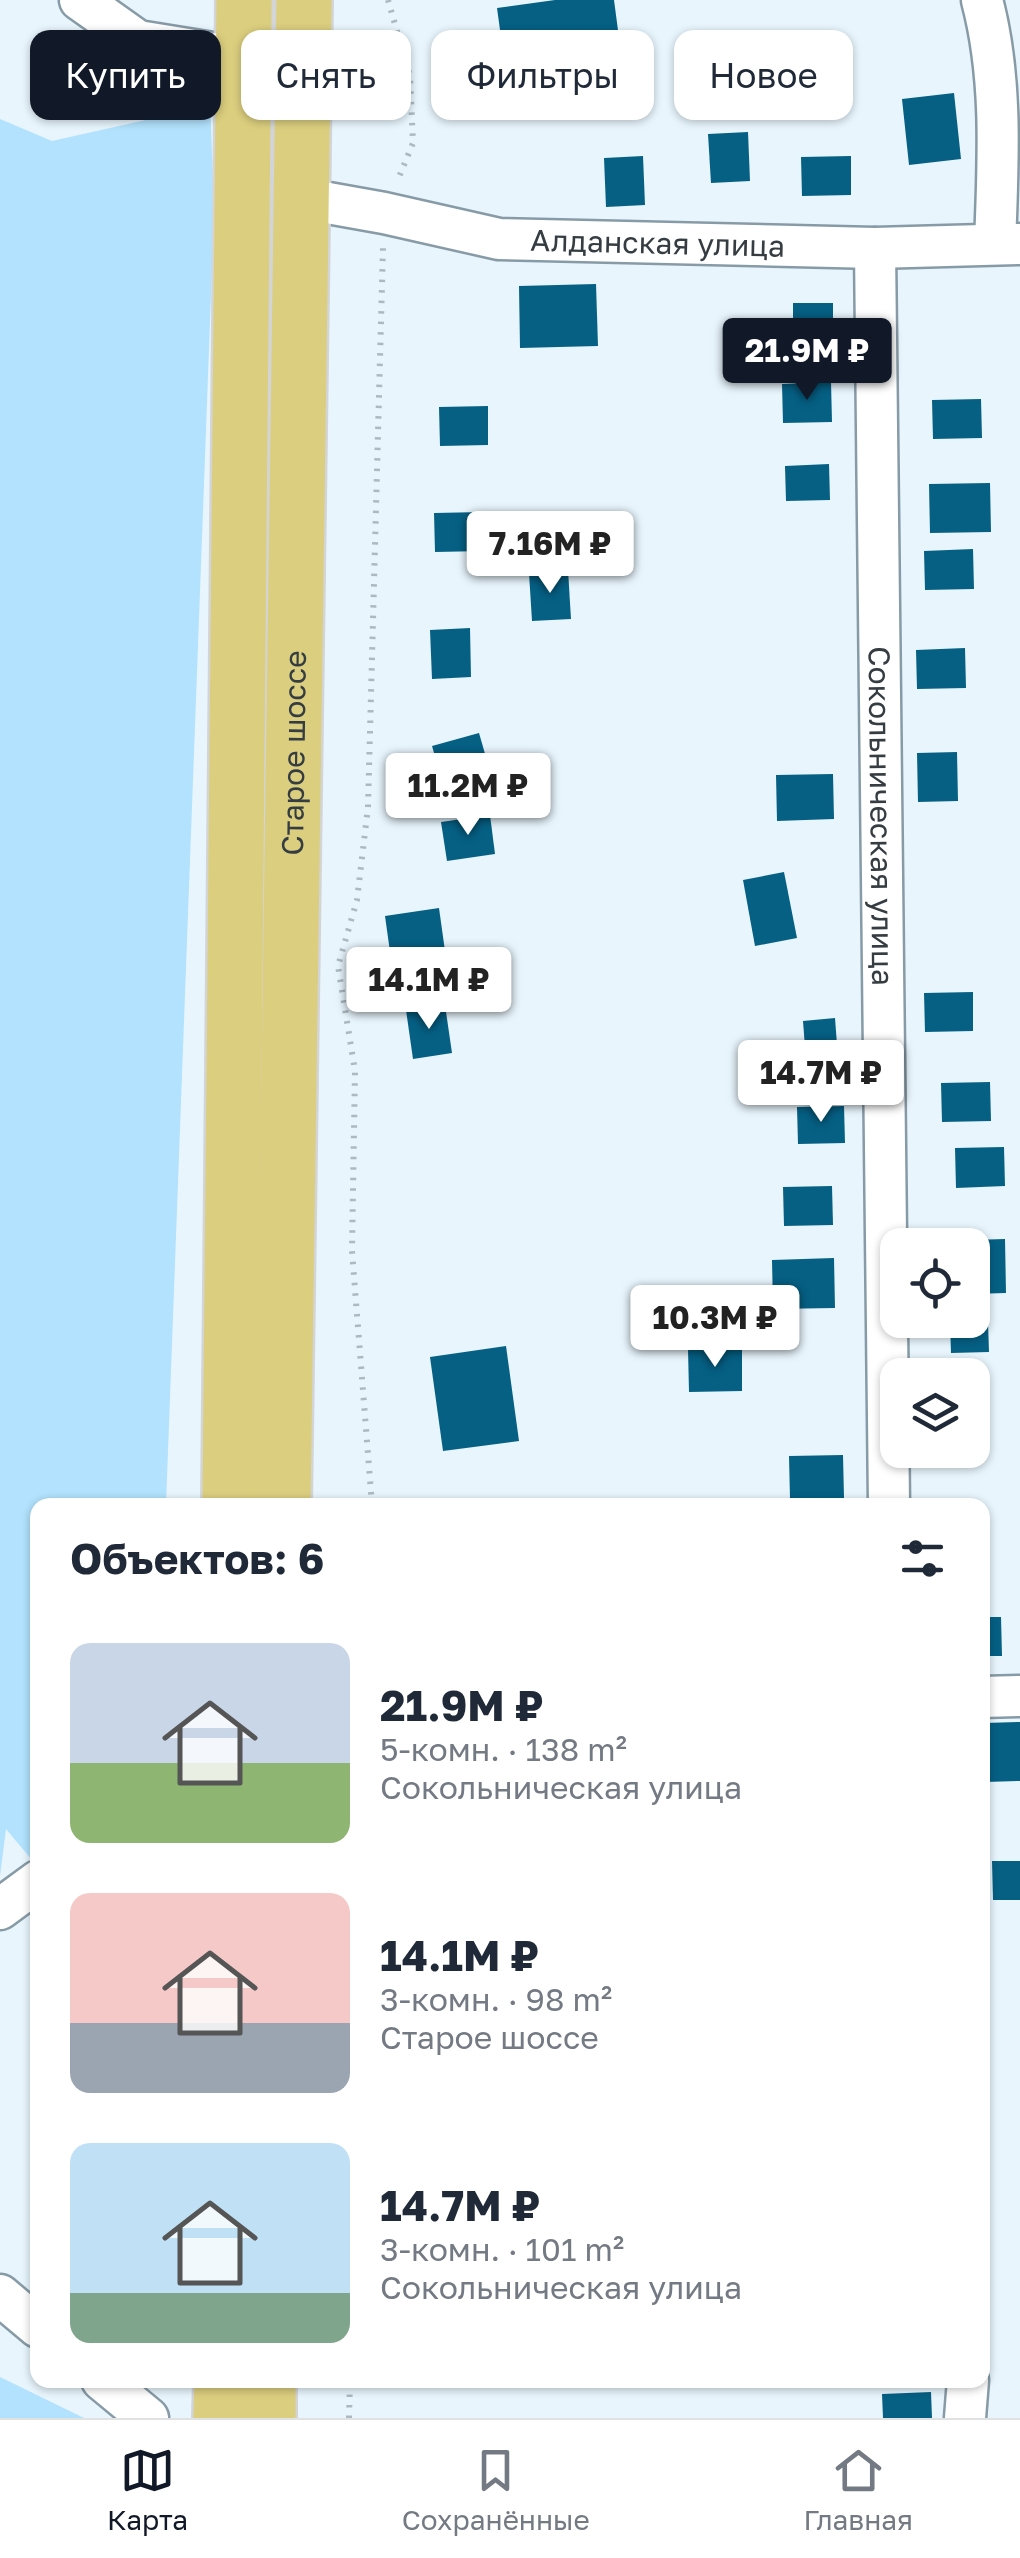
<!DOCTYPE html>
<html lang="ru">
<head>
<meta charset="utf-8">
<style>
	:root { --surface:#fff; --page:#f6f6f7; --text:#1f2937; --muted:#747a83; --line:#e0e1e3; --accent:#111827 }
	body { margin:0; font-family:"Golos Text",sans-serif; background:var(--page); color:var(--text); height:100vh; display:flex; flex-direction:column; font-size:38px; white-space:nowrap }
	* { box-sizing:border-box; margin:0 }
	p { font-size:32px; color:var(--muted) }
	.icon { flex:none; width:55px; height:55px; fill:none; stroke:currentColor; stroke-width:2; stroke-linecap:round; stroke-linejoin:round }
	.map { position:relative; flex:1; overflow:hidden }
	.sheet { position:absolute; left:30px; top:1498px; width:960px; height:890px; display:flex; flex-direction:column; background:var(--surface); border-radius:20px; box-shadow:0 2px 8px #0004 }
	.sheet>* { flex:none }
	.top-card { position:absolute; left:30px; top:30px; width:960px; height:90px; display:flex; gap:20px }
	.buttons { position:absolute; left:880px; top:1228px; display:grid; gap:20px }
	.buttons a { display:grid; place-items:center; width:110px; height:110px; border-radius:20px; background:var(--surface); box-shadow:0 2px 8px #0004; font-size:50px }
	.price { position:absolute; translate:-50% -85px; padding:0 22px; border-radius:10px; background:#fff; color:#222; font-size:32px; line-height:65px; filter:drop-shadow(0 2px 5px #0008) }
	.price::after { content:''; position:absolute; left:50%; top:60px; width:30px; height:22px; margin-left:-15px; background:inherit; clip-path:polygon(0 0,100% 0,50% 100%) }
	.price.selected { background:var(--accent); color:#fff }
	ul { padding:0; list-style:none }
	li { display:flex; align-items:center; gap:30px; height:250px; padding:0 40px }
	li span { display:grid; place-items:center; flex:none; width:280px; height:200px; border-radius:20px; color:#555 }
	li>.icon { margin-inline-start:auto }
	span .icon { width:120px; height:120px; fill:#fffc; stroke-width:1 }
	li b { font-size:42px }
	h2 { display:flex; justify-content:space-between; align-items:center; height:120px; padding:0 40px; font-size:42px }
	.tag { padding:0 35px; border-radius:20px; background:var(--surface); box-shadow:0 2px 8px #0004; font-size:35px; line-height:90px }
	.tag.selected { background:var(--accent); color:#fff }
	.dock { display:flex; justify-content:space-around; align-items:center; height:140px; border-top:2px solid var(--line); background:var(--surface); font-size:28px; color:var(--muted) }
	.dock a { display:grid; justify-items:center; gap:5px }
	.dock .selected { color:var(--accent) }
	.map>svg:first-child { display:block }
	.green { fill:#b2e2fd }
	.building { fill:#056084 }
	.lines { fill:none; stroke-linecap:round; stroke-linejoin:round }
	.minor-casing { stroke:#879ba7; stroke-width:45 }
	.highway-casing { stroke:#d3d4d5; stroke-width:60 }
	.path { stroke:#adb9c0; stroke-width:6; stroke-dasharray:2.5 8; stroke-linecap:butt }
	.minor { stroke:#fff; stroke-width:40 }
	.highway { stroke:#dbce7e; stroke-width:55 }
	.labels { text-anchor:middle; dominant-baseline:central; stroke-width:10; stroke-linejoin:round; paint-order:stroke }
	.street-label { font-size:30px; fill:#353d42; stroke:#fff }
</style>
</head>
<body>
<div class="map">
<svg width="1020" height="2418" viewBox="0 0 1020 2418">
	<rect width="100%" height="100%" fill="#e8f5fd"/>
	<g class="green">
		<polygon points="159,59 209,64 214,215 166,1505 38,1505 37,1866 6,1829 0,1876 0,119 52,141 159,117"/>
		<polygon points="0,2377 84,2418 0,2418"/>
	</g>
	<g class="building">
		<polygon points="555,0 614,0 623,68 444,91 437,38 500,30 497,8"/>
		<polygon points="954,93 961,159 909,165 902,99"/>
		<polygon points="748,132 750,181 711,183 708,134"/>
		<polygon points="643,156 645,205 606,207 604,158"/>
		<polygon points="851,156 851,195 802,196 801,157"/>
		<polygon points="596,284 598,346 520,348 519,286"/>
		<rect x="793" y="303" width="40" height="49"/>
		<polygon points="831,382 832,422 783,423 782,384"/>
		<polygon points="981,399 982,438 933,439 932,400"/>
		<polygon points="488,406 488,445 440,446 439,407"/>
		<polygon points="829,464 830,500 786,501 785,466"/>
		<polygon points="990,483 991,532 930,533 929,484"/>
		<polygon points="483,512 484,551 435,552 434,513"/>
		<polygon points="973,549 974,589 925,590 924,551"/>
		<polygon points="568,570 571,619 532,621 529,573"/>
		<polygon points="470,628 471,677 432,679 430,630"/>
		<polygon points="965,648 966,688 917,689 916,650"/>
		<polygon points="479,733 490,771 443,784 432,746"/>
		<polygon points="957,752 958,801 918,802 917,753"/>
		<polygon points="833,774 834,819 777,821 776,775"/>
		<polygon points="490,815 495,854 447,861 441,822"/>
		<polygon points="784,872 797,938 755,946 743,880"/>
		<polygon points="439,908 445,951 391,959 385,916"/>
		<polygon points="973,992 973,1031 925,1032 924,993"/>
		<polygon points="445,1005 452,1053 413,1059 406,1010"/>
		<polygon points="835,1018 838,1058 806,1061 803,1021"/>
		<polygon points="990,1082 991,1121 942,1122 941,1083"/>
		<polygon points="844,1106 845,1143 798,1144 797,1107"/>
		<polygon points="1004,1147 1005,1186 956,1188 955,1148"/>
		<polygon points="832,1186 833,1225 784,1226 783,1187"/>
		<polygon points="1005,1239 1006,1293 972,1294 972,1245 938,1245 938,1241"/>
		<polygon points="834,1258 835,1308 773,1309 772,1260"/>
		<polygon points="988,1322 989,1352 951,1353 950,1323"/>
		<polygon points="506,1346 519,1441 443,1451 430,1357"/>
		<polygon points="742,1348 742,1391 689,1392 688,1349"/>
		<rect x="972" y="1398" width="13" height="39"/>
		<polygon points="843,1455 844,1498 790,1499 789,1456"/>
		<polygon points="982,1617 1001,1617 1002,1656 982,1656"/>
		<polygon points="1020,1722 1020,1781 985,1782 984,1723"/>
		<polygon points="992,1861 1020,1861 1020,1900 993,1900"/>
		<polygon points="931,2392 932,2418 883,2418 882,2394"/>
	</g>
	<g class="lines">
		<defs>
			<g id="minor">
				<polyline points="80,0 138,41 243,58"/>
				<path d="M982,0c21,79 16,163 13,244"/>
				<path id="s1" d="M300,198l84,15 115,26 376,9 145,-4"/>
				<path id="s2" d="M875,248l14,1257"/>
				<polyline points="982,1697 1020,1696"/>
				<polyline points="0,1909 38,1881"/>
				<polyline points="0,2295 38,2327"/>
				<polyline points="102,2380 148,2418"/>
				<polyline points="965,2418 968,2380"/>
			</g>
			<g id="highway">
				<polyline points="230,1505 244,0"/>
				<path id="s3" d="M283,1505l21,-1505"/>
				<polyline points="221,2418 222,2380"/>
				<polyline points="268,2418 268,2380"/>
			</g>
		</defs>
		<use href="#minor" class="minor-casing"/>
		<use href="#highway" class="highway-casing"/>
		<g class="path">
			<polyline points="388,0 410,76 413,143 397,182"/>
			<polyline points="372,1505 352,1251 355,1071 338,966 357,900 368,807 383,247"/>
			<polyline points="349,2418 350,2380"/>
		</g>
		<use href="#minor" class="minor"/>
		<use href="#highway" class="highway"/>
	</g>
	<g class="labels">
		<g class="street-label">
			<text stroke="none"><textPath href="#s1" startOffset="362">Алданская улица</textPath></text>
			<text stroke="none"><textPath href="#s3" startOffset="752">Старое шоссе</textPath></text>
			<text stroke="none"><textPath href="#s2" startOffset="568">Сокольническая улица</textPath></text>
		</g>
	</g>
</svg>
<div class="buttons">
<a><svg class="icon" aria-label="locate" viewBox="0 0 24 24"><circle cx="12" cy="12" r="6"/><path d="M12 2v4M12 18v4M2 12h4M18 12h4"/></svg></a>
<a><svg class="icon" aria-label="layers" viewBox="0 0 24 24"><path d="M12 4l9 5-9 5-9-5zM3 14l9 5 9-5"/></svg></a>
</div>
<b class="price selected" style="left:807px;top:403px">21.9M ₽</b>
<b class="price" style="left:550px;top:596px">7.16M ₽</b>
<b class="price" style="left:468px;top:838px">11.2M ₽</b>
<b class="price" style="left:429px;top:1032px">14.1M ₽</b>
<b class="price" style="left:821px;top:1125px">14.7M ₽</b>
<b class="price" style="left:715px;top:1370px">10.3M ₽</b>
<div class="top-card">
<a class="tag selected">Купить</a>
<a class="tag">Снять</a>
<a class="tag">Фильтры</a>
<a class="tag">Новое</a>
</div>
<section class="sheet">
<h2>Объектов: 6<svg class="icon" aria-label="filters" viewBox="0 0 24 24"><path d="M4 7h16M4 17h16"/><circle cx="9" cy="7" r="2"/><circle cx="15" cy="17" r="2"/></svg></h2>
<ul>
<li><span style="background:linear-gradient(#c9d6e8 60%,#8fb573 0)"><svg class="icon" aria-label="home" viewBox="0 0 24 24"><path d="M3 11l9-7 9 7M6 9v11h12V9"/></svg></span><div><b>21.9M ₽</b><p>5-комн. · 138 m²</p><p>Сокольническая улица</p></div></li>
<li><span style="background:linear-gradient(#f6c9c9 65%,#9aa5b1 0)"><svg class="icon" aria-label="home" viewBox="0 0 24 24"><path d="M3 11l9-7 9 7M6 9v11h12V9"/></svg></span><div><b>14.1M ₽</b><p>3-комн. · 98 m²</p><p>Старое шоссе</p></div></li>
<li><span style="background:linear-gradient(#bfe0f5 75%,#7fa58c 0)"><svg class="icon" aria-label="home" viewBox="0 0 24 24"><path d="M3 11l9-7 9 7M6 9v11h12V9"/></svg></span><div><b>14.7M ₽</b><p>3-комн. · 101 m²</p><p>Сокольническая улица</p></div></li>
</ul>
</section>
</div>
<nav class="dock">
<a class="selected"><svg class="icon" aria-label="map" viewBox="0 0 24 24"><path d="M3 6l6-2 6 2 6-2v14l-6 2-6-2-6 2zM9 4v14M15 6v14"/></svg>Карта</a>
<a><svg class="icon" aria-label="saved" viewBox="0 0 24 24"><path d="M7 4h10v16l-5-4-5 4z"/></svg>Сохранённые</a>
<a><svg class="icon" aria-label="home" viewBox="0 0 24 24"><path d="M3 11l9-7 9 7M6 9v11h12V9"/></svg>Главная</a>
</nav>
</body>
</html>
